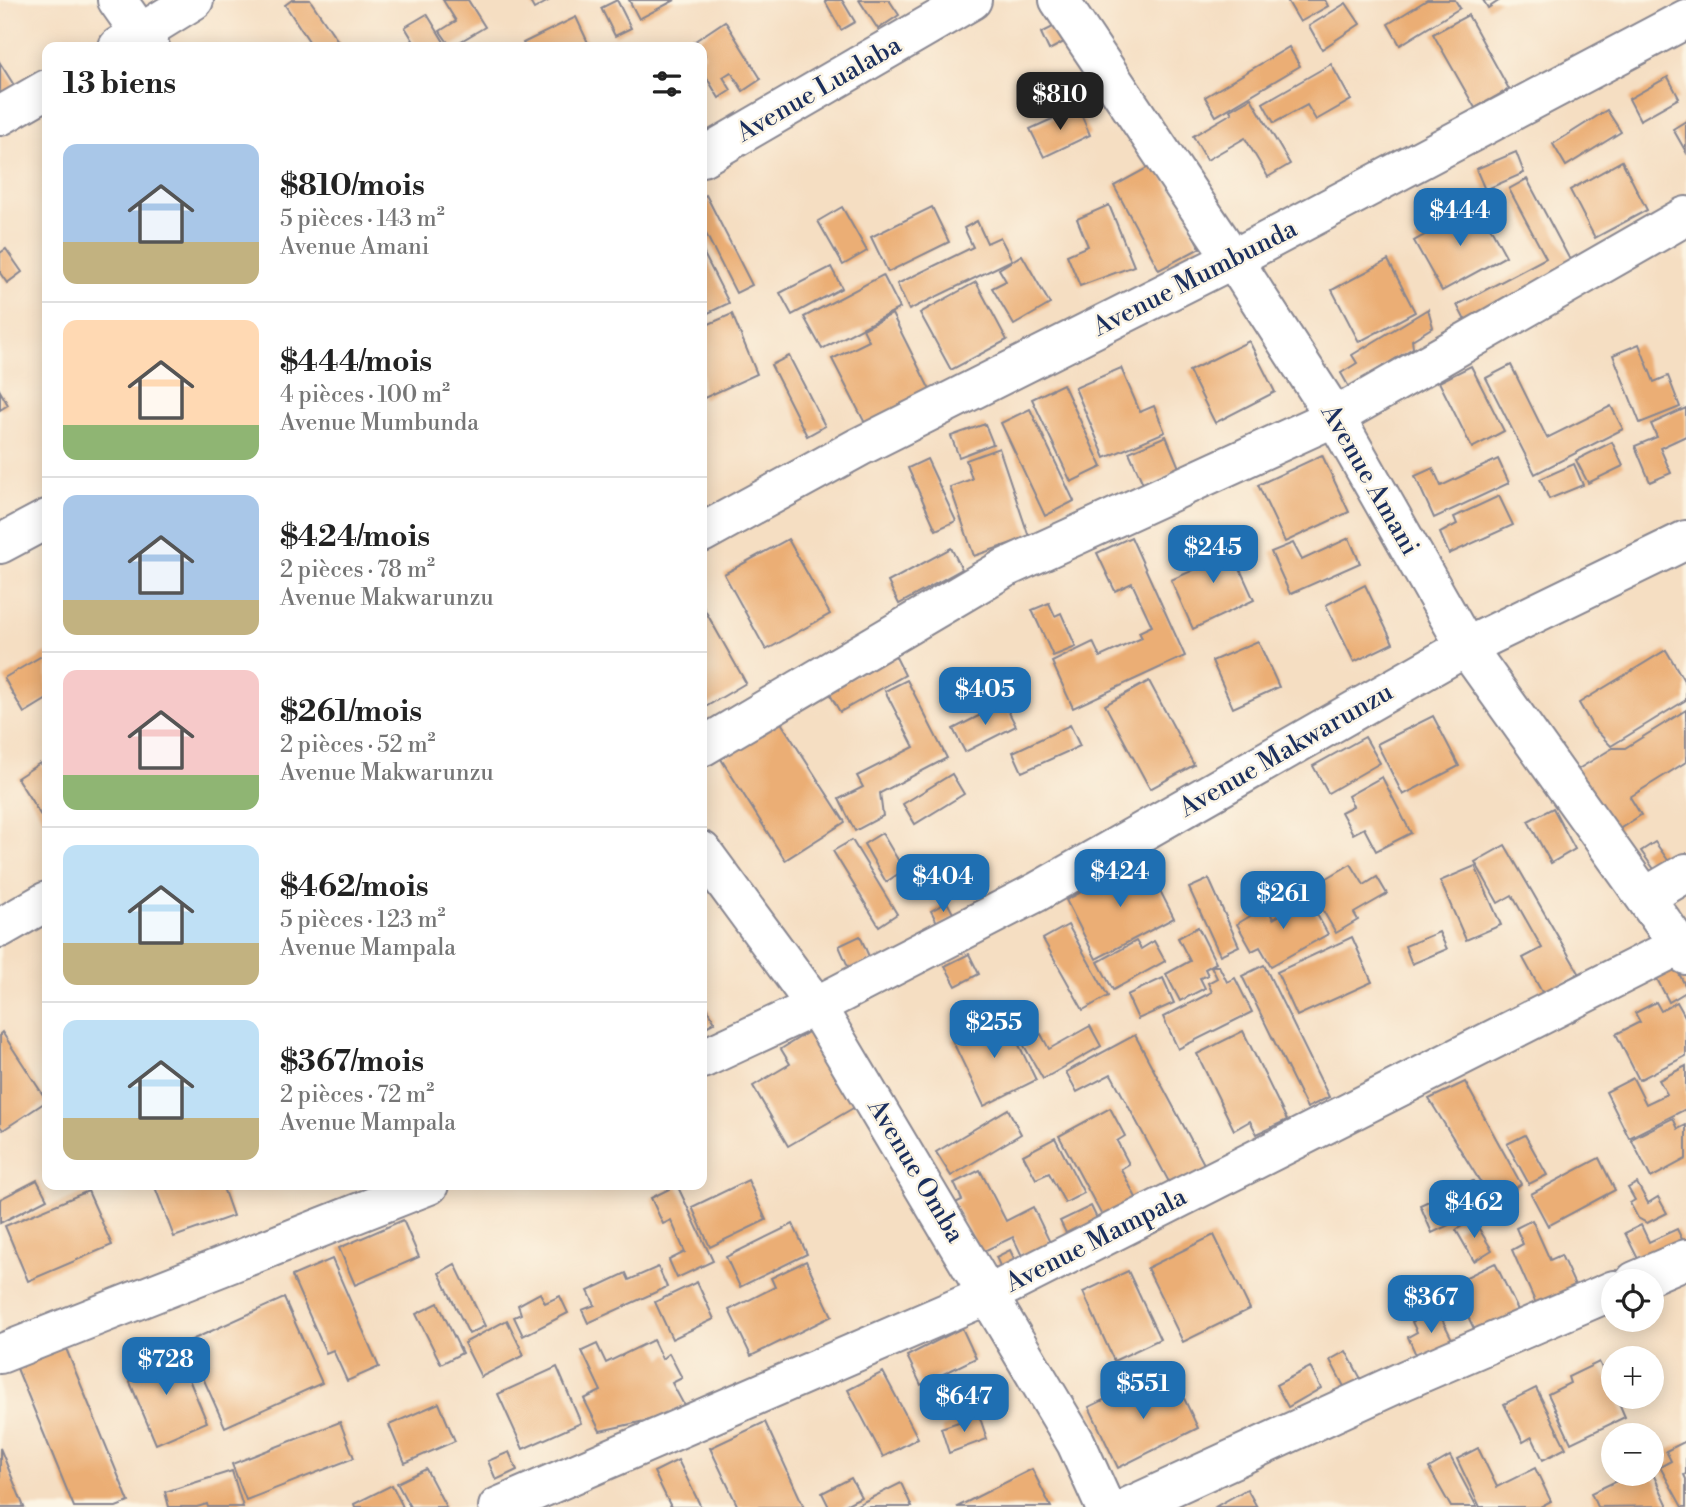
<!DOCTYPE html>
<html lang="fr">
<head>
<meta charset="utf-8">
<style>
	:root { --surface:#fff; --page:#f6f6f6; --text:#222; --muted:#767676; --line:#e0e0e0; --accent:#1f6fb2 }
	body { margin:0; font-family:"Libre Bodoni",serif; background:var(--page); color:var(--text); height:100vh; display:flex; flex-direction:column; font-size:26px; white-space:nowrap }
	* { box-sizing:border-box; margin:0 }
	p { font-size:23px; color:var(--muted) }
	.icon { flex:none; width:38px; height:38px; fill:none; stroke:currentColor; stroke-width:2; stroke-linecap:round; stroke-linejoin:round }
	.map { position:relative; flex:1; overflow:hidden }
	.drawer { position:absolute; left:42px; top:42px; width:665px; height:1148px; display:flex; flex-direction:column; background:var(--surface); border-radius:14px; box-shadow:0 4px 18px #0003 }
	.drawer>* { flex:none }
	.buttons { position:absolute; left:1601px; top:1269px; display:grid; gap:14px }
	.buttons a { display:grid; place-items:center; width:63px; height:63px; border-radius:50%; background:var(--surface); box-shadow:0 4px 18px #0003; font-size:35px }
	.price { position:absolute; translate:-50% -60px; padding:0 16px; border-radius:14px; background:var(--accent); color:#fff; font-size:23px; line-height:46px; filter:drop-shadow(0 2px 4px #0008) }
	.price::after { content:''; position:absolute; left:50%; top:42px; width:21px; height:16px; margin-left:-10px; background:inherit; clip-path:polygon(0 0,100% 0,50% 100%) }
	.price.current { background:#222; color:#fff }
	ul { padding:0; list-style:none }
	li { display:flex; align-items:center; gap:21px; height:175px; padding:0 21px }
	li+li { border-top:2px solid var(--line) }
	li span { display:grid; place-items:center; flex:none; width:196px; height:140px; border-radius:14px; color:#555 }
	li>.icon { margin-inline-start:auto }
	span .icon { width:84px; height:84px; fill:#fffc; stroke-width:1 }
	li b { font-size:30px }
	h2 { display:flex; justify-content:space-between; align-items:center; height:84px; padding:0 21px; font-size:30px }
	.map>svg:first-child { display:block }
	.building { fill:#ebae75 }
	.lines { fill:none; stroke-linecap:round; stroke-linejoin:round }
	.minor-casing { stroke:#888690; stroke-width:42 }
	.minor { stroke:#fff; stroke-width:38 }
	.labels { text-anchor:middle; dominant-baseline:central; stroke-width:5; stroke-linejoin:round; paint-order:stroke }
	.street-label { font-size:26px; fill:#1b2f5e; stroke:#fcf5e5 }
</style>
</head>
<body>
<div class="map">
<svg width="1686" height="1507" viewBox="0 0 1686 1507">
	<rect width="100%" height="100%" fill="#fcf5e5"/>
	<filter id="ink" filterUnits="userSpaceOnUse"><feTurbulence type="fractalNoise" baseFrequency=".0143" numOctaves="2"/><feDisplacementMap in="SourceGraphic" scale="14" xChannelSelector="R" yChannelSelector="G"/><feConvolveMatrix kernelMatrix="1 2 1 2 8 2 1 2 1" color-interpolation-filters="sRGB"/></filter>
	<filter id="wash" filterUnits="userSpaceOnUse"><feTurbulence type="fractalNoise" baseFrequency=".00686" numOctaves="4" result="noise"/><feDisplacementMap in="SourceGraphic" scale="28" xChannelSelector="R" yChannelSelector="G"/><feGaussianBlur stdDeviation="1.57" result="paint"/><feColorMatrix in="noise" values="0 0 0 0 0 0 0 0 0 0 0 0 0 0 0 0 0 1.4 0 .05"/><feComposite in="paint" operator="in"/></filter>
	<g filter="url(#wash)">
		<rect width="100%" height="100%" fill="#f5dec2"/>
		<g id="blocks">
			<g class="building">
				<polygon points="292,0 310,0 342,47 313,47 285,5"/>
				<polygon points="443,0 468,0 485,27 451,47 440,31 456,21"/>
				<polygon points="529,0 550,0 534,9"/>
				<polygon points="617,0 631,28 615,36 601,8"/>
				<polygon points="629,0 675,0 639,19"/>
				<polygon points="827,0 842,0 855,22 841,30 825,1"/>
				<polygon points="859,0 889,0 899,15 878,29"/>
				<polygon points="1287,0 1325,0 1328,6 1300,22"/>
				<polygon points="1427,0 1455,0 1460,8 1400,45 1388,24"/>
				<polygon points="1483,0 1500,0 1488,8"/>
				<polygon points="1346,3 1360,24 1322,49 1309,26"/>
				<polygon points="427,14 447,47 417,47 405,27"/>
				<polygon points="1468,15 1509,89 1475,108 1433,34"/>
				<polygon points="576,17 590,47 525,47 523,43"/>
				<polygon points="725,21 761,79 743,91 731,72 723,77 731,90 719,98 702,70 702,56 705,55 702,47 695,41"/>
				<polygon points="1055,26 1064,42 1049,50 1041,33"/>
				<polygon points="1289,47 1300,66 1216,116 1205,97"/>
				<polygon points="0,63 17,90 0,101"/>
				<polygon points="1331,64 1351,100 1316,120 1307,105 1274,123 1263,103"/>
				<polygon points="1668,77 1679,98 1640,120 1629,99"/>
				<polygon points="1251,98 1290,164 1268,177 1245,138 1207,160 1193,136 1232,113 1230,110"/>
				<polygon points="1078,107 1090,135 1044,157 1030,129"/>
				<polygon points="1607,110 1621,132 1566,166 1553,144"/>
				<polygon points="1686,121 1686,152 1673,129"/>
				<polygon points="1516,152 1524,173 1485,190 1476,169"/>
				<polygon points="1622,161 1647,210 1595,238 1570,190"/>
				<polygon points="1156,163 1200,248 1159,270 1114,186"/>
				<polygon points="1527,179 1577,273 1470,330 1457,305 1546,258 1509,189"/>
				<polygon points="706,195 752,285 736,293 702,226 702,197"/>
				<polygon points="1109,205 1134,266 1080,286 1067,255 1088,246 1077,219"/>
				<polygon points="1478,205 1506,256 1442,291 1414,241"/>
				<polygon points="842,207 867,251 843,265 818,221"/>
				<polygon points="932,207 949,242 888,272 871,237"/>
				<polygon points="977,221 987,243 1000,237 1012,260 909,310 897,284 973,247 964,228"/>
				<polygon points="6,249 22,272 7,283 0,273 0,253"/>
				<polygon points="702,250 729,303 702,316"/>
				<polygon points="1022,255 1050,304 1014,325 992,288 1006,281 999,269"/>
				<polygon points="1388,260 1415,312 1359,342 1332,290"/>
				<polygon points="831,267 842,288 792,315 780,293"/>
				<polygon points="883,275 900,308 822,349 804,317"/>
				<polygon points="976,282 1007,340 951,370 920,313"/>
				<polygon points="1428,309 1433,327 1412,340 1413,348 1349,387 1341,373 1357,363 1352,355"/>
				<polygon points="732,314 757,374 702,399 702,327"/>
				<polygon points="892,314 934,398 869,431 832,359 869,341 863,329"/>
				<polygon points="1249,341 1275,392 1215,423 1189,371"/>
				<polygon points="1639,344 1654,382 1668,376 1680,407 1640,423 1613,355"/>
				<polygon points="789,356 825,426 807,436 771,365"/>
				<polygon points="1511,365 1547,438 1611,406 1623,429 1535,474 1486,378"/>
				<polygon points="1471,366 1504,431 1472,448 1439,382"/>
				<polygon points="1121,368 1140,412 1154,406 1165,432 1105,458 1075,388"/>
				<polygon points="1063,384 1102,467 1071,482 1032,399"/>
				<polygon points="0,391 8,405 0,410"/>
				<polygon points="1686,408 1686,436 1660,448 1671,473 1650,482 1635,446 1657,437 1651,424"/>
				<polygon points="1030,409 1074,501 1045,516 1001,423"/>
				<polygon points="985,424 993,444 959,457 951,436"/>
				<polygon points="1166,436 1180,470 1144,486 1129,452"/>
				<polygon points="1612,442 1623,466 1588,483 1576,460"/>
				<polygon points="999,448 1029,537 974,556 950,487 972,479 966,460"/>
				<polygon points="1322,455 1349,512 1285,542 1258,485"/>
				<polygon points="927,459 956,521 936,530 908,468"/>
				<polygon points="1498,459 1509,483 1434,518 1415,476 1433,468 1441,486"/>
				<polygon points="1574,464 1583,485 1549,499 1540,479"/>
				<polygon points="1499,496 1513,525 1449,554 1440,533 1457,524 1454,517"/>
				<polygon points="1225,536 1254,600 1193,629 1171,580 1203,566 1195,549"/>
				<polygon points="1131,537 1185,656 1073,708 1052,662 1093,642 1100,657 1142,638 1139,632 1152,626 1132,583 1115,591 1097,553"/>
				<polygon points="1349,538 1360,563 1290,594 1271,552 1293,543 1302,560"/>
				<polygon points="788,539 830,614 766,650 724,574"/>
				<polygon points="951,548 962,569 899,604 888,582"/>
				<polygon points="1365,585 1393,643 1354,662 1326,605"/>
				<polygon points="1049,603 1055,616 1061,613 1076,647 1053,656 1032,610"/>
				<polygon points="702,605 746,683 702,709"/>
				<polygon points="1258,641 1279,687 1233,708 1212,661"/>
				<polygon points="1666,650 1686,684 1686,700 1611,746 1593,727 1579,703"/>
				<polygon points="47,653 47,699 24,713 4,678"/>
				<polygon points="894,653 905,675 840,712 828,691"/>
				<polygon points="907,680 947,758 880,793 883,816 855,831 839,799 863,787 857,776 914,747 885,691"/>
				<polygon points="1149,681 1194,765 1150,789 1105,705"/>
				<polygon points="1004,703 1016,726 965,752 953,729"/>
				<polygon points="1686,710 1686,762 1630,797 1641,815 1613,833 1575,771 1613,748 1625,748"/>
				<polygon points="1433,716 1459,766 1403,795 1377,744"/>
				<polygon points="780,721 845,822 785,860 721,759"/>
				<polygon points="1070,725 1080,746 1022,772 1013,752"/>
				<polygon points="1365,737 1380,763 1328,793 1313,766"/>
				<polygon points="40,763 47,773 47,825 17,778"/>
				<polygon points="952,774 964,794 915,824 903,804"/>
				<polygon points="1382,777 1411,833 1376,851 1364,828 1353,834 1341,812 1353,806 1348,796"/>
				<polygon points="1553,808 1575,849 1551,863 1528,821"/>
				<polygon points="882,833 904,870 886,882 864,844"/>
				<polygon points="852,840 897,914 879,926 833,851"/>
				<polygon points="1655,842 1675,870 1661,879 1641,851"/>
				<polygon points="1505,845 1579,973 1543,994 1523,958 1542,948 1512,895 1498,903 1475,862"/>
				<polygon points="1144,859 1174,918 1096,959 1066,900"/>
				<polygon points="1351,864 1364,885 1377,877 1387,894 1354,913 1358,920 1336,933 1310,888"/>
				<polygon points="1475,866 1501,925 1466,940 1440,881"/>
				<polygon points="1209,879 1239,946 1220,955 1189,888"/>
				<polygon points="1308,899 1328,934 1271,966 1260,947 1252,951 1237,924 1267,906 1273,919"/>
				<polygon points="947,902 955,917 939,926 931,911"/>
				<polygon points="1068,925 1108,996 1083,1010 1043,939"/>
				<polygon points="1198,927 1216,963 1205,969 1208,975 1200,978 1205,988 1180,1001 1166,974 1190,961 1178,938"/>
				<polygon points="1439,932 1447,949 1412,964 1405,946"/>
				<polygon points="860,936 871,961 850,971 839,946"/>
				<polygon points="1352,937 1372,982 1297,1016 1277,972"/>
				<polygon points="1136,941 1141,949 1154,941 1165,961 1113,990 1098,962"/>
				<polygon points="969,954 979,974 956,986 945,966"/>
				<polygon points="1264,965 1329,1097 1307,1108 1242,976"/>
				<polygon points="1211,966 1219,966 1227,982 1235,978 1252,1012 1178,1049 1163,1017 1212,992 1208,983 1217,978"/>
				<polygon points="1676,968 1686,987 1686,992 1669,1002 1657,979"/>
				<polygon points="1163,978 1174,1003 1138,1019 1127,995"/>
				<polygon points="702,998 715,1022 702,1029"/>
				<polygon points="1656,1002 1661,1011 1677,1002 1686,1018 1686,1056 1639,1080 1616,1034 1640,1022 1635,1013"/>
				<polygon points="1004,1014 1036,1080 984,1106 952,1040"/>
				<polygon points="1090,1026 1101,1046 1043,1079 1023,1044 1041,1034 1049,1049"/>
				<polygon points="810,1031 855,1107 788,1146 753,1086 790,1064 781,1049"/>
				<polygon points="1243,1031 1287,1120 1257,1134 1250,1121 1234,1130 1197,1054"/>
				<polygon points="2,1032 47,1101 3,1130 0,1126 0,1034"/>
				<polygon points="1135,1035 1211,1177 1176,1195 1111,1074 1077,1092 1066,1072"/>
				<polygon points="1686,1066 1686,1109 1629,1138 1606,1092 1633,1078 1646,1104 1667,1094 1659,1080"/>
				<polygon points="1465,1082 1521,1184 1494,1204 1429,1099"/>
				<polygon points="1110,1108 1125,1136 1117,1141 1129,1164 1121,1169 1141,1207 1107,1225 1059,1136"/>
				<polygon points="1008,1109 1021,1134 951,1176 936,1152"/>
				<polygon points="1673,1118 1678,1129 1686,1125 1686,1159 1651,1178 1631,1139"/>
				<polygon points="1525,1135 1547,1175 1529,1184 1507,1144"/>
				<polygon points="1055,1138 1084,1193 1065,1203 1049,1173 1036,1179 1023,1155"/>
				<polygon points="1599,1158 1615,1190 1548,1226 1531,1194"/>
				<polygon points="980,1170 1006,1221 1033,1207 1057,1257 1029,1271 1013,1237 980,1253 955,1203 962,1200 954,1183"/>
				<polygon points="37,1180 47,1199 0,1223 0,1199"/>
				<polygon points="748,1180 766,1220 710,1247 692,1207"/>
				<polygon points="1473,1181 1485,1208 1432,1233 1420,1205"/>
				<polygon points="1637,1183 1648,1203 1658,1197 1667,1213 1647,1223 1638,1218 1630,1203 1635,1200 1628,1188"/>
				<polygon points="161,1185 222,1185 233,1216 174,1237 155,1187"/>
				<polygon points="677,1185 713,1261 677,1278 669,1260 685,1252 671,1220 663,1224 651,1198"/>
				<polygon points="88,1191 112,1245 28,1281 5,1226"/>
				<polygon points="1091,1206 1102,1229 1071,1243 1060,1221"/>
				<polygon points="1473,1219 1492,1250 1474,1261 1456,1230"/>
				<polygon points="403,1220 419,1257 355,1285 339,1248"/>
				<polygon points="1532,1220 1550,1260 1561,1255 1580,1296 1541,1315 1512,1250 1523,1244 1516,1228"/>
				<polygon points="793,1224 807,1254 740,1287 726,1257"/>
				<polygon points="1641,1225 1649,1242 1677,1229 1686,1247 1643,1269 1625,1233"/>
				<polygon points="1214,1235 1250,1309 1183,1342 1147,1268"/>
				<polygon points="1010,1250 1020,1271 1005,1277 996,1257"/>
				<polygon points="332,1259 379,1367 347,1381 333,1350 326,1353 292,1276"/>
				<polygon points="806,1261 832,1316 751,1356 729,1310 775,1287 771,1278"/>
				<polygon points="1495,1263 1520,1314 1477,1335 1452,1284"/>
				<polygon points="455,1264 485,1326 469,1334 439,1273"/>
				<polygon points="658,1267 667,1287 588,1323 582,1310 595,1305 588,1291 626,1273 629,1280"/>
				<polygon points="1128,1271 1160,1339 1114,1361 1083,1292"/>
				<polygon points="697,1282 714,1319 672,1339 655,1302"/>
				<polygon points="540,1293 545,1303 560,1296 568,1313 523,1336 514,1317 521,1314 518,1305"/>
				<polygon points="284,1298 322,1383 225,1427 187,1342"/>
				<polygon points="438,1303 462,1353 441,1364 416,1314"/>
				<polygon points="1437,1309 1457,1349 1416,1355 1408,1337 1417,1332 1412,1322"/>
				<polygon points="507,1320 524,1355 481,1377 464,1343"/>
				<polygon points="962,1328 976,1358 921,1385 907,1356"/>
				<polygon points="653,1340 662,1359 669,1353 682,1378 672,1383 684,1405 662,1417 600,1431 584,1399 601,1391 582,1351 597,1344 606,1363"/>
				<polygon points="65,1346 129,1502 116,1507 74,1507 16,1366"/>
				<polygon points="177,1351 207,1422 156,1444 126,1373"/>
				<polygon points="1346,1351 1368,1392 1351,1400 1330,1360"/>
				<polygon points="1599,1362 1614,1392 1614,1396 1616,1396 1625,1417 1571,1443 1548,1394 1570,1383 1568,1377"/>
				<polygon points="557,1367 581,1423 523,1449 498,1394"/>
				<polygon points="1310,1367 1321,1388 1288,1407 1276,1385"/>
				<polygon points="883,1372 918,1438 883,1457 848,1390"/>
				<polygon points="1173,1375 1198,1428 1118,1468 1089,1407 1116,1394 1121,1401"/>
				<polygon points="1536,1388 1566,1448 1543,1460 1532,1437 1523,1442 1504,1404"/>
				<polygon points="439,1403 455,1441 405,1463 389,1425"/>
				<polygon points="979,1415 987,1439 949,1453 941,1428"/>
				<polygon points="340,1422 354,1458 246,1500 232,1464"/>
				<polygon points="765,1422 804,1507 738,1507 710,1448"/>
				<polygon points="1686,1441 1686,1474 1684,1475 1686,1479 1686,1507 1682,1507 1660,1467 1671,1461 1666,1451"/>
				<polygon points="0,1448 24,1507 0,1507"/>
				<polygon points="1478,1448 1497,1487 1535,1468 1551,1501 1540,1507 1480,1507 1457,1459"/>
				<polygon points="509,1452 517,1470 496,1480 488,1461"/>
				<polygon points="1450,1456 1477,1507 1451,1507 1429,1468"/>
				<polygon points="678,1460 701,1507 671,1507 654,1472"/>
				<polygon points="426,1469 446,1507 410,1507 397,1483"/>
				<polygon points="1032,1469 1051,1507 957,1507"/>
				<polygon points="232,1471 243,1507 208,1507 207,1504 197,1507 169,1507 165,1492"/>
				<polygon points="1631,1474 1653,1474 1668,1506 1597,1507 1591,1493"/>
				<polygon points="851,1478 861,1497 841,1507 829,1507 822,1493"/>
				<polygon points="901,1483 912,1507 853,1507"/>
				<polygon points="392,1485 403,1507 355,1507 354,1504"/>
				<polygon points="1247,1489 1257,1507 1215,1507"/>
			</g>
		</g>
	</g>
	<g filter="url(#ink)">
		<use href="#blocks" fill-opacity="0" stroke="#888690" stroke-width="2"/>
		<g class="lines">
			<defs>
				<g id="minor">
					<polyline points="117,0 150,47"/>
					<polyline points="1059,0 1233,259 1335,417 1466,647 1686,955"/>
					<polyline points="118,47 194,0"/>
					<polyline points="0,116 47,89"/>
					<polyline points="702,157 972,0"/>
					<polyline points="702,533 859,447 1233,259 1686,19"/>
					<polyline points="0,544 47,519"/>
					<polyline points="702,747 1005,568 1335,417 1686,216"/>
					<polyline points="702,851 816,1006 1076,1443 1105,1507"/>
					<polyline points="1645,897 1686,873"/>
					<polyline points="0,928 47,901"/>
					<polyline points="702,1059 816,1006 1037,892 1466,647 1686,540"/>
					<polyline points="1635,1281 1686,1259"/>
					<polyline points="0,1354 429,1185"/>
					<polyline points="498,1507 990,1294 1680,945"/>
					<polyline points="1128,1507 1405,1380 1614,1290"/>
				</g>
			</defs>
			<use href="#minor" class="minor-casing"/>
			<use href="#minor" class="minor"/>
		</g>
	</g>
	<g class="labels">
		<g class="street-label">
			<text transform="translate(819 89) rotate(-30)">Avenue Lualaba</text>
			<text transform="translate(1195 278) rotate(-27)">Avenue Mumbunda</text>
			<text transform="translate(1370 480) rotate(60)">Avenue Amani</text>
			<text transform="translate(1286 750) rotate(-30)">Avenue Makwarunzu</text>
			<text transform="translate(916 1171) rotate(59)">Avenue Omba</text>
			<text transform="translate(1096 1240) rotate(-27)">Avenue Mampala</text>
		</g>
	</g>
</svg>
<div class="buttons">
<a><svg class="icon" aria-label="locate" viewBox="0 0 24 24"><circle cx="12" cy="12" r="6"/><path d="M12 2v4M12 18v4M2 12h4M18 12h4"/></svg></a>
<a>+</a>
<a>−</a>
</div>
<b class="price current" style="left:1060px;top:132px">$810</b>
<b class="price" style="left:1460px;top:248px">$444</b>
<b class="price" style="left:1213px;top:585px">$245</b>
<b class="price" style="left:985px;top:727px">$405</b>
<b class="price" style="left:1120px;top:909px">$424</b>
<b class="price" style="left:943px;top:914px">$404</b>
<b class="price" style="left:1283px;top:931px">$261</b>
<b class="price" style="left:994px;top:1060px">$255</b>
<b class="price" style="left:1474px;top:1240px">$462</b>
<b class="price" style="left:1431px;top:1335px">$367</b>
<b class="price" style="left:166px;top:1397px">$728</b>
<b class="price" style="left:1143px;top:1421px">$551</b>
<b class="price" style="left:964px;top:1434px">$647</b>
<section class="drawer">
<h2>13 biens<svg class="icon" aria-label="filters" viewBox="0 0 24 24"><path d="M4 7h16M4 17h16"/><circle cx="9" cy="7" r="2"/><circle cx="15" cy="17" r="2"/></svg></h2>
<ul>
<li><span style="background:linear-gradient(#a9c7e8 70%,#c2b280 0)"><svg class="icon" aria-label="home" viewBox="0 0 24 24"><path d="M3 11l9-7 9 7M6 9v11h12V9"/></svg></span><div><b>$810/mois</b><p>5 pièces · 143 m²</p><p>Avenue Amani</p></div></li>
<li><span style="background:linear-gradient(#ffd9b3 75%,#8fb573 0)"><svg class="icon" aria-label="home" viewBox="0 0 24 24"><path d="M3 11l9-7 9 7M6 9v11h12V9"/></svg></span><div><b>$444/mois</b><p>4 pièces · 100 m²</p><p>Avenue Mumbunda</p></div></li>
<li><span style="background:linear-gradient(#a9c7e8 75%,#c2b280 0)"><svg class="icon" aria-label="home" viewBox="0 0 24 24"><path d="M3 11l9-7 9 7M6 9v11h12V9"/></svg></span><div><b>$424/mois</b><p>2 pièces · 78 m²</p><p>Avenue Makwarunzu</p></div></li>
<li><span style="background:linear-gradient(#f6c9c9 75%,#8fb573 0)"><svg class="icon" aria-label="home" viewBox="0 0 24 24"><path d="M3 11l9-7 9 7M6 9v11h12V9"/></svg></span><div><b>$261/mois</b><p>2 pièces · 52 m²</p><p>Avenue Makwarunzu</p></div></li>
<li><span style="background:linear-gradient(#bfe0f5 70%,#c2b280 0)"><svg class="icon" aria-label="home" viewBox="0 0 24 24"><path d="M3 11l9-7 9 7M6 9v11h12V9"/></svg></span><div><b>$462/mois</b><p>5 pièces · 123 m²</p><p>Avenue Mampala</p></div></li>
<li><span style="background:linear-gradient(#bfe0f5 70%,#c2b280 0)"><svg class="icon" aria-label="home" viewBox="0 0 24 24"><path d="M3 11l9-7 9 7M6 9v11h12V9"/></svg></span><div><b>$367/mois</b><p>2 pièces · 72 m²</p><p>Avenue Mampala</p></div></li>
</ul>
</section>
</div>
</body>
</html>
